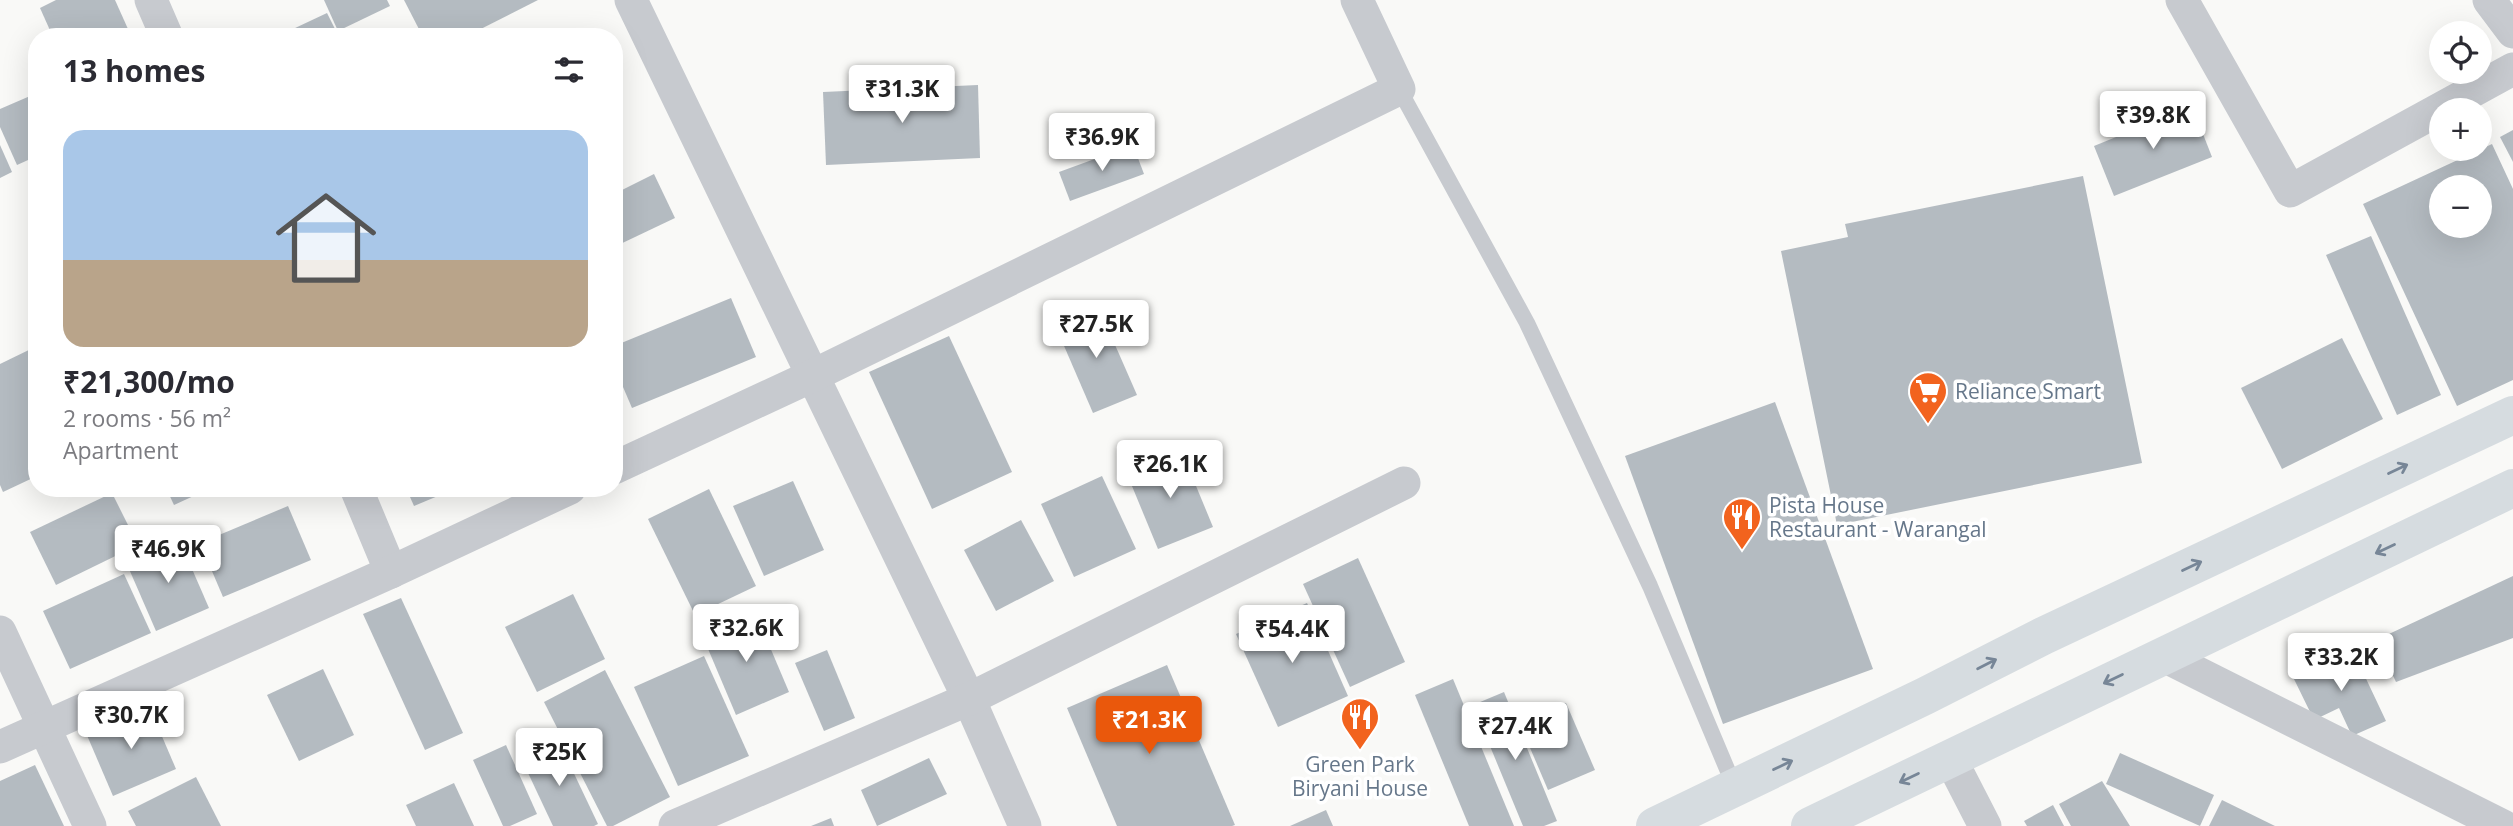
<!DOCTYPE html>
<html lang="en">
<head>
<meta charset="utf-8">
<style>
	:root { --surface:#fff; --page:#f2f2f3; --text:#2b2b33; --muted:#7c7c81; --accent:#ea580c }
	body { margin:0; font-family:"Open Sans",sans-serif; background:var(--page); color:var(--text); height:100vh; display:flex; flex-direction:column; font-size:26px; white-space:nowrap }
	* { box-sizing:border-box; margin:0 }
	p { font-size:23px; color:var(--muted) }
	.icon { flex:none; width:38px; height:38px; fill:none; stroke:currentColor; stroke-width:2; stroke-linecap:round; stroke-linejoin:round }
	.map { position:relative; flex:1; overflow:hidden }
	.side { position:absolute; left:28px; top:28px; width:595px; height:469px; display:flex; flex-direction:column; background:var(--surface); border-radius:28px; box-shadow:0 7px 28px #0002 }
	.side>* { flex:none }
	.fabs { position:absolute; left:2429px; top:21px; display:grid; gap:14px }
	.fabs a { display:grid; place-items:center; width:63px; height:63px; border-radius:50%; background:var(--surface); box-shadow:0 7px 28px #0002; font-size:35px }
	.price { position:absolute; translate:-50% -60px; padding:0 16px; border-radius:7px; background:#fff; color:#222; font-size:23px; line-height:46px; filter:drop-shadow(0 2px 4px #0008) }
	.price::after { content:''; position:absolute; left:50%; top:42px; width:21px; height:16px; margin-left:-10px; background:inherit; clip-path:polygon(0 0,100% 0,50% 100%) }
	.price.on { background:var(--accent); color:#fff }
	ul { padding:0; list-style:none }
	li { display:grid; align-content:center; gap:14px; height:371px; padding:0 35px }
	li span { display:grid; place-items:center; height:217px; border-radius:21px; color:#555 }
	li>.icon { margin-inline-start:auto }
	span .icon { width:126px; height:126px; fill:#fffc; stroke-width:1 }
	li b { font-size:30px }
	h2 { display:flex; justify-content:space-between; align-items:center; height:84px; padding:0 35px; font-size:30px }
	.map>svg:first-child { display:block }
	.building { fill:#b4bbc1; fill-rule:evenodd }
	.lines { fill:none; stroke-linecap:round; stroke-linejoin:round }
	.lane { stroke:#c7cacf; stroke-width:16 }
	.street { stroke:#c7cacf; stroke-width:33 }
	.primary { stroke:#d6dce0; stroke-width:38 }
	.oneway { stroke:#778697 }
	.labels { text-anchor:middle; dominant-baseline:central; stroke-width:7; stroke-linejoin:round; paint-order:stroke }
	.poi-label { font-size:21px; fill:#66778a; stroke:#fff; text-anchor:start }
</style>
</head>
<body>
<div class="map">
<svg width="2513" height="826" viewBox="0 0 2513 826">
	<rect width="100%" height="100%" fill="#f9f9f7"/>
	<g class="building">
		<polygon points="56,0 115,0 128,29 112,37 53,37 40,8"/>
		<polygon points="324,0 387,0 390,6 338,31"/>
		<polygon points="404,0 538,0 465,37 423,37"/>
		<polygon points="327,13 339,37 276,37"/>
		<polygon points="978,85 980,158 826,165 823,92"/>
		<polygon points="37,93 37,156 17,165 0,127 0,109"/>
		<polygon points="2192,106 2212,157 2114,196 2094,146"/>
		<polygon points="2513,130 2513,162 2500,137"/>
		<path d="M2492,144l21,45v191l-56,26 -94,-202zM2441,187h39v39h-39z"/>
		<polygon points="0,145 12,172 0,178"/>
		<polygon points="1133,145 1144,174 1070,201 1059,172"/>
		<polygon points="654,174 675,218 614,247 614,194"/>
		<polygon points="2083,176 2142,463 1837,525 1781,251 1848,237 1845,224"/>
		<polygon points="2371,236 2441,395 2397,415 2326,255"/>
		<polygon points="731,298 756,357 632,408 614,366 614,346"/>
		<polygon points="1098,306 1137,395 1093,413 1055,325"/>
		<polygon points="949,336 1012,472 932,509 869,372"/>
		<polygon points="2342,338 2383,419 2282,469 2241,388"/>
		<polygon points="37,346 37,476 3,492 0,485 0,364"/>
		<polygon points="1775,402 1873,669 1723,724 1625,456"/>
		<polygon points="1182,452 1213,527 1158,549 1127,474"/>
		<polygon points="1102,476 1136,549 1074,577 1041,504"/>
		<polygon points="793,481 824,550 764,576 733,506"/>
		<polygon points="166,488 211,488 174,505"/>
		<polygon points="406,488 457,488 414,506"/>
		<polygon points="709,489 756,586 695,615 648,519"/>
		<polygon points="112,493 138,545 56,585 30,532"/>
		<polygon points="288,506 311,560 223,597 200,543"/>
		<polygon points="1021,520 1054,581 996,611 964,550"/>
		<polygon points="179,539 209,608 156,631 126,562"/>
		<polygon points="1358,558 1405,662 1350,687 1303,584"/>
		<polygon points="124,574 151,633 70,669 43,611"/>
		<polygon points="2513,576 2513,638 2396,682 2376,640"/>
		<polygon points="573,594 605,659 537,692 505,627"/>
		<polygon points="401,598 463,733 425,750 363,614"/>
		<polygon points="1307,603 1348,696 1278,727 1236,634"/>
		<polygon points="756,614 789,692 736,715 703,637"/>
		<polygon points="2352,649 2386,721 2352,736 2339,708 2314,720 2293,677"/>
		<polygon points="827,650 855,718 824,731 795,663"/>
		<polygon points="704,656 749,756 678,786 634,687"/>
		<polygon points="1167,665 1235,825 1232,826 1117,826 1067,708"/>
		<polygon points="323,669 354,735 299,761 267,695"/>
		<polygon points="605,670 670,797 613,826 607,826 544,702"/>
		<polygon points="1453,679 1514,826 1469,826 1415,695"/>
		<polygon points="1504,692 1557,821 1544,826 1523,826 1473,705"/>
		<polygon points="1566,703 1595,770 1548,790 1519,722"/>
		<polygon points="149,706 176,769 113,796 86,733"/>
		<polygon points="559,742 598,824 594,826 553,826 521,758"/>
		<polygon points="506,745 537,814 510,826 503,826 473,760"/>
		<polygon points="2120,753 2214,795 2200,826 2106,784"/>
		<polygon points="929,758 947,794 877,826 861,790"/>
		<polygon points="35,765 64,826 0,826 0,781"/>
		<polygon points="196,777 221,826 136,826 128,811"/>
		<polygon points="2102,781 2130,826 2071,826 2059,804"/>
		<polygon points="454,783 474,826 416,826 406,805"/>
		<polygon points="2222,800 2275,826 2209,826"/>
		<polygon points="2053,805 2064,826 2027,826 2024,821"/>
		<polygon points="1326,810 1333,826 1290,826"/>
		<polygon points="831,818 834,826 811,826"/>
	</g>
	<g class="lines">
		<polyline class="lane" points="1399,89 1527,323 1650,586 1735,788"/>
		<g class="street">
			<polyline points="151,0 167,37"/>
			<polyline points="631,0 969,699 1025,826"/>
			<polyline points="2182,0 2290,191 2513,69"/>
			<polyline points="2489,0 2513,32"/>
			<polyline points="614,468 812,376 1399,89 1357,0"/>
			<polyline points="356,488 391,572"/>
			<polyline points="0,632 90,826"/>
			<polyline points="2162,655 2503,826"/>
			<polyline points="0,747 391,572 570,488"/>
			<polyline points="1950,758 1985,826"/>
			<polyline points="675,826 969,699 1404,483"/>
		</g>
		<g class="primary">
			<polyline points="1655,826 1925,696 2043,636 2513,415"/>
			<polyline points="1810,826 2513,488"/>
		</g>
	</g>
	<defs><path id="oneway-shaft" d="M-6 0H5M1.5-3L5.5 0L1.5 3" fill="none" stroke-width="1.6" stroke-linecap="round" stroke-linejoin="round" transform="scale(1.75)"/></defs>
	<g class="oneway">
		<use href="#oneway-shaft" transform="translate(2398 469) rotate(-25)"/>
		<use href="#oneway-shaft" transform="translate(2385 549) rotate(155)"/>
		<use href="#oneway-shaft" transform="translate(2192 566) rotate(-25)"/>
		<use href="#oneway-shaft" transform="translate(1987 664) rotate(-27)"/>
		<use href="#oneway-shaft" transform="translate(2113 679) rotate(154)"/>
		<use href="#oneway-shaft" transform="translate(1783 765) rotate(-26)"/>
		<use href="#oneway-shaft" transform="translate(1909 778) rotate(154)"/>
	</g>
	<defs>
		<symbol id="supermarket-pin" viewBox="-11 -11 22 30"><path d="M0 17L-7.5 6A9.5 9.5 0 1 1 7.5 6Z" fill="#f2631e" stroke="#fff"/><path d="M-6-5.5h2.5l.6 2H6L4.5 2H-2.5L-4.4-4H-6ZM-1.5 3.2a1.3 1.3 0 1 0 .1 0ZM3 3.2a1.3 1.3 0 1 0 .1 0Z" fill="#fff"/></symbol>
		<symbol id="restaurant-pin" viewBox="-11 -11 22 30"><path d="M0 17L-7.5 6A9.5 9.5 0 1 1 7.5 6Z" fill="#f2631e" stroke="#fff"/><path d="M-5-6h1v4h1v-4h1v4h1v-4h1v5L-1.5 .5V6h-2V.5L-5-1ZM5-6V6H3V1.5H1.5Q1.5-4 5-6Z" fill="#fff"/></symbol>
	</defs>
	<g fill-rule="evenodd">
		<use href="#supermarket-pin" x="1906" y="369" width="44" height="60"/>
		<use href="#restaurant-pin" x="1720" y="495" width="44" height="60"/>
		<use href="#restaurant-pin" x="1338" y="695" width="44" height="60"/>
	</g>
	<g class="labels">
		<g class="poi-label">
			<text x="1955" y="391">Reliance Smart</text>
			<text x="1769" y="505">Pista House<tspan x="1769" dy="24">Restaurant - Warangal</tspan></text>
			<text x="1360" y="764" text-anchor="middle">Green Park<tspan x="1360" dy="24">Biryani House</tspan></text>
		</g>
	</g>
</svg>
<div class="fabs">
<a><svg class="icon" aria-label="locate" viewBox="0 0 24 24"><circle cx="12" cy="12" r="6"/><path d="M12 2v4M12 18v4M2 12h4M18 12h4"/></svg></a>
<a>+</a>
<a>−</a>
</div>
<b class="price" style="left:902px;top:125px">₹31.3K</b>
<b class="price" style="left:2153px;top:151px">₹39.8K</b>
<b class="price" style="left:1102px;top:173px">₹36.9K</b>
<b class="price" style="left:1096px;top:360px">₹27.5K</b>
<b class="price" style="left:1170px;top:500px">₹26.1K</b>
<b class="price" style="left:168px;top:585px">₹46.9K</b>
<b class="price" style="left:746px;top:664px">₹32.6K</b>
<b class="price" style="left:1292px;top:665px">₹54.4K</b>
<b class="price" style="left:2341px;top:693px">₹33.2K</b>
<b class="price" style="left:131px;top:751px">₹30.7K</b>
<b class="price on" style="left:1149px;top:756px">₹21.3K</b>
<b class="price" style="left:1515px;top:762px">₹27.4K</b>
<b class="price" style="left:559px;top:788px">₹25K</b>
<section class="side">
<h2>13 homes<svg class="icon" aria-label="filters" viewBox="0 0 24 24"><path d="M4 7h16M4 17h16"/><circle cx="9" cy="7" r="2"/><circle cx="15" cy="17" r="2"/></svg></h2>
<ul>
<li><span style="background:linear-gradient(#a9c7e8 60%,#b9a48a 0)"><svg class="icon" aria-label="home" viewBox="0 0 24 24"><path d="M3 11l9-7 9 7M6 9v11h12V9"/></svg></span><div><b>₹21,300/mo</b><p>2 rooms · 56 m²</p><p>Apartment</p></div></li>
</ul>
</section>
</div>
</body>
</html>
